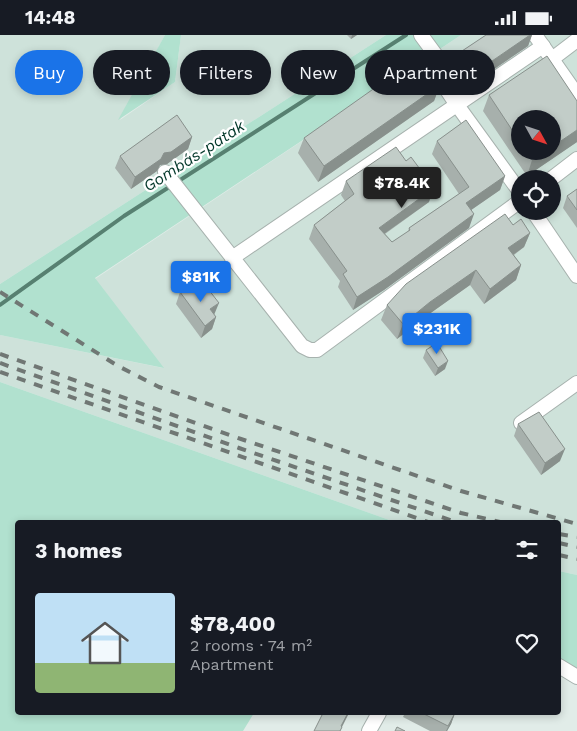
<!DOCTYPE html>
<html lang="en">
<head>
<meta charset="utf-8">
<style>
	:root { --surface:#171b24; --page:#242831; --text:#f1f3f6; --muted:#9ea1a6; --accent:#1a73e8 }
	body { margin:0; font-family:"Work Sans",sans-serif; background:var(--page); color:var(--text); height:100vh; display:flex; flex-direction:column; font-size:19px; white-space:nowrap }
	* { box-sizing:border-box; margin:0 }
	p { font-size:16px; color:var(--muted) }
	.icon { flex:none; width:28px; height:28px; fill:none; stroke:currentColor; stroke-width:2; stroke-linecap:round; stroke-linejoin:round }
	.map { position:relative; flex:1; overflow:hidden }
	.panel { position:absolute; left:15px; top:485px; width:546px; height:195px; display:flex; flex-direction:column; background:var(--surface); border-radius:5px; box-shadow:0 2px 8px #0003 }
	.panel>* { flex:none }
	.hud { position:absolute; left:15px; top:15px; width:548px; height:45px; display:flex; gap:10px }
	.needle { width:32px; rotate:130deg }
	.buttons { position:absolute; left:511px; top:75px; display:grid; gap:10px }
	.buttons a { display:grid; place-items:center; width:50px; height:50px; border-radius:50%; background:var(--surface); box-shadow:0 2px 8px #0003; font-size:25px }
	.price { position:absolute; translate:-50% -42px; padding:0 11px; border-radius:5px; background:var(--accent); color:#fff; font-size:16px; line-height:32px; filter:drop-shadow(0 1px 2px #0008) }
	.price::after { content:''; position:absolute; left:50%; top:30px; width:15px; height:11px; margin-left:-8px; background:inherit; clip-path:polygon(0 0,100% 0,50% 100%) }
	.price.current { background:#222; color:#fff }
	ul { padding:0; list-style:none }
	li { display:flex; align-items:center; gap:15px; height:125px; padding:0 20px }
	li span { display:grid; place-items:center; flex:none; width:140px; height:100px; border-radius:5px; color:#555 }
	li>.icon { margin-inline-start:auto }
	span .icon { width:60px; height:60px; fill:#fffc; stroke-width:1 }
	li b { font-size:21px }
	h2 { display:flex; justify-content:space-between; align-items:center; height:60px; padding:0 20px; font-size:21px }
	.tag { padding:0 18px; border-radius:22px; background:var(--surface); box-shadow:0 2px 8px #0003; font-size:18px; line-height:45px }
	.tag.current { background:var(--accent); color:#fff }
	.status { display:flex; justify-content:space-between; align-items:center; height:35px; padding:0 25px; background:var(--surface); direction:ltr }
	.status svg { height:14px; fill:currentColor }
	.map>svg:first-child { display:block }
	.built { fill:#cee2da; fill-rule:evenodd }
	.green { fill:#b1e1cf }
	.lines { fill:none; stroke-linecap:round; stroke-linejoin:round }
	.stream { stroke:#578071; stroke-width:4 }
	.minor-casing { stroke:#a7b2ae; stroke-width:16 }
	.minor { stroke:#fff; stroke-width:14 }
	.rail { stroke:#707774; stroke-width:4; stroke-dasharray:9 9; stroke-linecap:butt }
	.wall { fill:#a7b0ac; fill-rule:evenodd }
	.shaded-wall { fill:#88908c }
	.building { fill:#c2cdc8; stroke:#88908c }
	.labels { text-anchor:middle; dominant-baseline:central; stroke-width:4.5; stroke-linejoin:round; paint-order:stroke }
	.water-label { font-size:16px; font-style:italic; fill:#023729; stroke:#fff }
</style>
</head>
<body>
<div class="status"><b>14:48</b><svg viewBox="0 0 49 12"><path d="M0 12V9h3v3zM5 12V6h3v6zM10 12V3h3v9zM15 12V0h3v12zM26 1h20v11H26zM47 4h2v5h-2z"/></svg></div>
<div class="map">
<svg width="577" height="696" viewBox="0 0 577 696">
	<rect width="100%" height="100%" fill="#e1ece8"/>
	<g class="built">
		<polygon points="0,0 165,0 120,85 175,47 181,0 386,0 0,249"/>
		<path d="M461,0h116v540l-18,-4v-48l-164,-1 -395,-140v-47l163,33 -68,-89zM520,84h32v32h-32zM520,144h32v32h-32z"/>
	</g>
	<g class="green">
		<polygon points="165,0 181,0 175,47 118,85"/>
		<polygon points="386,0 461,0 95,243 164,333 0,300 0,249"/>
		<polygon points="0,347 395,487 18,488 18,678 254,678 243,696 0,696"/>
		<polygon points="559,536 577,540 577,642 559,631"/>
	</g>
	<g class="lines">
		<polyline class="stream" points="0,270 124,181 406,0"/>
		<defs>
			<g id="minor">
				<polyline points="421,0 443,30 433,34 457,70 520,157"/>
				<polyline points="535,0 577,60"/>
				<polyline points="552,24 577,5"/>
				<polyline points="165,137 302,311 310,315 317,315 520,166"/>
				<polyline points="551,144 577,124"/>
				<polyline points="533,176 577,241"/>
				<polyline points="232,223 543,11"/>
				<polyline points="521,388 577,348"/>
				<polyline points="559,631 577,642"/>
				<polyline points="369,696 379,678"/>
			</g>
		</defs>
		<use href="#minor" class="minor-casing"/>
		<use href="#minor" class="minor"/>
		<g class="rail">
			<polyline points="0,257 118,331 159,352 461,456 577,489"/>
			<polyline points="0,319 241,404 461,478 505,488"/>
			<polyline points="0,328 239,413 459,488"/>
			<polyline points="0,337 431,488"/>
			<polyline points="559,499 577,502"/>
			<polyline points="559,508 577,512"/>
			<polyline points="559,520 577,524"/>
		</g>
	</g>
	<g class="wall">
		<polygon points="347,0 357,0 351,4"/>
		<polygon points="486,0 532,0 528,11 472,49 458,28 462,16"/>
		<polygon points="440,50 434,66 318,147 298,118 304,103"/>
		<path d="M489,60l88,6v41l-50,34 -44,-65zM520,84l32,32h-32z"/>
		<polygon points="192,102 188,114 167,129 160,130 157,136 131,154 115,133 120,121"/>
		<polygon points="437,106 505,141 500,155 471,175 469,193 384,255 353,275 338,252 340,246 309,204 314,190 345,166 341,160 346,146 429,167 385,199 392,207 408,197 409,193 459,159 432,119"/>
		<polygon points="577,154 577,193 563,173 567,161"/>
		<polygon points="513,190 530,198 524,212 514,220 521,230 516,245 484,269 470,250 425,282 397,304 381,285 387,270"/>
		<polygon points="180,257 214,280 216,282 212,294 201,303 176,269"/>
		<polygon points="426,315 445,334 435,341 423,323"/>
		<polygon points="518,389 560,426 541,440 514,401"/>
		<polygon points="405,678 455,678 451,689 447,696 430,696 403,682"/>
	</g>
	<g class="shaded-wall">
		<polygon points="352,0 357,0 351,4"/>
		<polygon points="530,0 532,0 528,11 472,49 476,37"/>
		<polygon points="440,50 434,66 318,147 324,131"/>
		<polygon points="577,95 577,107 527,141 532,125 546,116 552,116 552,112"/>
		<polygon points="192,102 188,114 167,129 160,130 157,136 131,154 135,142 164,118"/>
		<polygon points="505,141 500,155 461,182 466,168"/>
		<polygon points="434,153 429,167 374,206 379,193"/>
		<polygon points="474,179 469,193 384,255 353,275 357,262"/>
		<polygon points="530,198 524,212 503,227 508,213"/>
		<polygon points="521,230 516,245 484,269 490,254"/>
		<polygon points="476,235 470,250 425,282 397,304 403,289 430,267"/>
		<polygon points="219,268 214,280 210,274"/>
		<polygon points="216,282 212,294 201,303 205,291"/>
		<polygon points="448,326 445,334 435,341 438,333"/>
		<polygon points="565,414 560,426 541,440 545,428"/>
		<polygon points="348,678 349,678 340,696 341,691"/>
		<polygon points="455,678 451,689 447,696 446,696"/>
	</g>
	<g class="building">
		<polygon points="486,0 530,0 476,37 462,16"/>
		<polygon points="420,21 440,50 324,131 304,103"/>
		<polygon points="547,21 577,66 577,95 552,112 552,84 520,84 520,107 489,60"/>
		<polygon points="177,80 192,102 171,117 164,118 161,124 135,142 120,121"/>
		<polygon points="466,85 505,141 466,168 474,179 388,242 357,262 343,239 347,236 314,190 354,159 346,146 396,112 406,126 411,122 434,153 379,193 392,207 410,195 409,193 469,152 437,106"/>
		<polygon points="526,116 546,116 532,125"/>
		<polygon points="577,154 577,175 567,161"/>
		<polygon points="505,179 513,190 521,184 530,198 508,213 521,230 490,254 476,235 430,267 403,289 387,270 406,249"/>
		<polygon points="191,249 196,256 205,250 219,268 210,274 216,282 205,291 180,257"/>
		<polygon points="437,308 448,326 438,333 426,315"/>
		<polygon points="539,377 565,414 545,428 518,389"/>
		<polygon points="323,678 348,678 341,691 342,692 340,696 314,696"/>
		<polygon points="422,678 455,678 448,691"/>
		<polygon points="397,692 405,696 395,696"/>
	</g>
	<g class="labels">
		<g class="water-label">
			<text transform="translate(194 121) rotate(-33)">Gombás-patak</text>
		</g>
	</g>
</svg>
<div class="buttons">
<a><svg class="needle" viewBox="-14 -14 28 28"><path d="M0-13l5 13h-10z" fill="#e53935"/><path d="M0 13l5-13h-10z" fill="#9ea1a6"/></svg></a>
<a><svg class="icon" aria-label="locate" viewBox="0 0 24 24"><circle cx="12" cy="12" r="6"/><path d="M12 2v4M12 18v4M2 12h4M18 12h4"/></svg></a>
</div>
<b class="price current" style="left:402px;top:174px">$78.4K</b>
<b class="price" style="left:201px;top:268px">$81K</b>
<b class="price" style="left:437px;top:320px">$231K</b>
<div class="hud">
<a class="tag current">Buy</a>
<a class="tag">Rent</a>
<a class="tag">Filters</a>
<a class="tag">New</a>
<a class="tag">Apartment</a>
</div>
<section class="panel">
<h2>3 homes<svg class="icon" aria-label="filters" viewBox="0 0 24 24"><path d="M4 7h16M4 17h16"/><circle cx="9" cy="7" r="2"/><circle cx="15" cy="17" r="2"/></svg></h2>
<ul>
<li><span style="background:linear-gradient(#bfe0f5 70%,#8fb573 0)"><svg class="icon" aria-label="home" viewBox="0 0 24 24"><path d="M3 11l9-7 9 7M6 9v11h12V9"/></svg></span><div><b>$78,400</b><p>2 rooms · 74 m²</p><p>Apartment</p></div><svg class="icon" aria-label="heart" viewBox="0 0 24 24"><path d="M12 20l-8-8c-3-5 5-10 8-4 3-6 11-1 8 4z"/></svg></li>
</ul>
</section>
</div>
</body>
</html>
